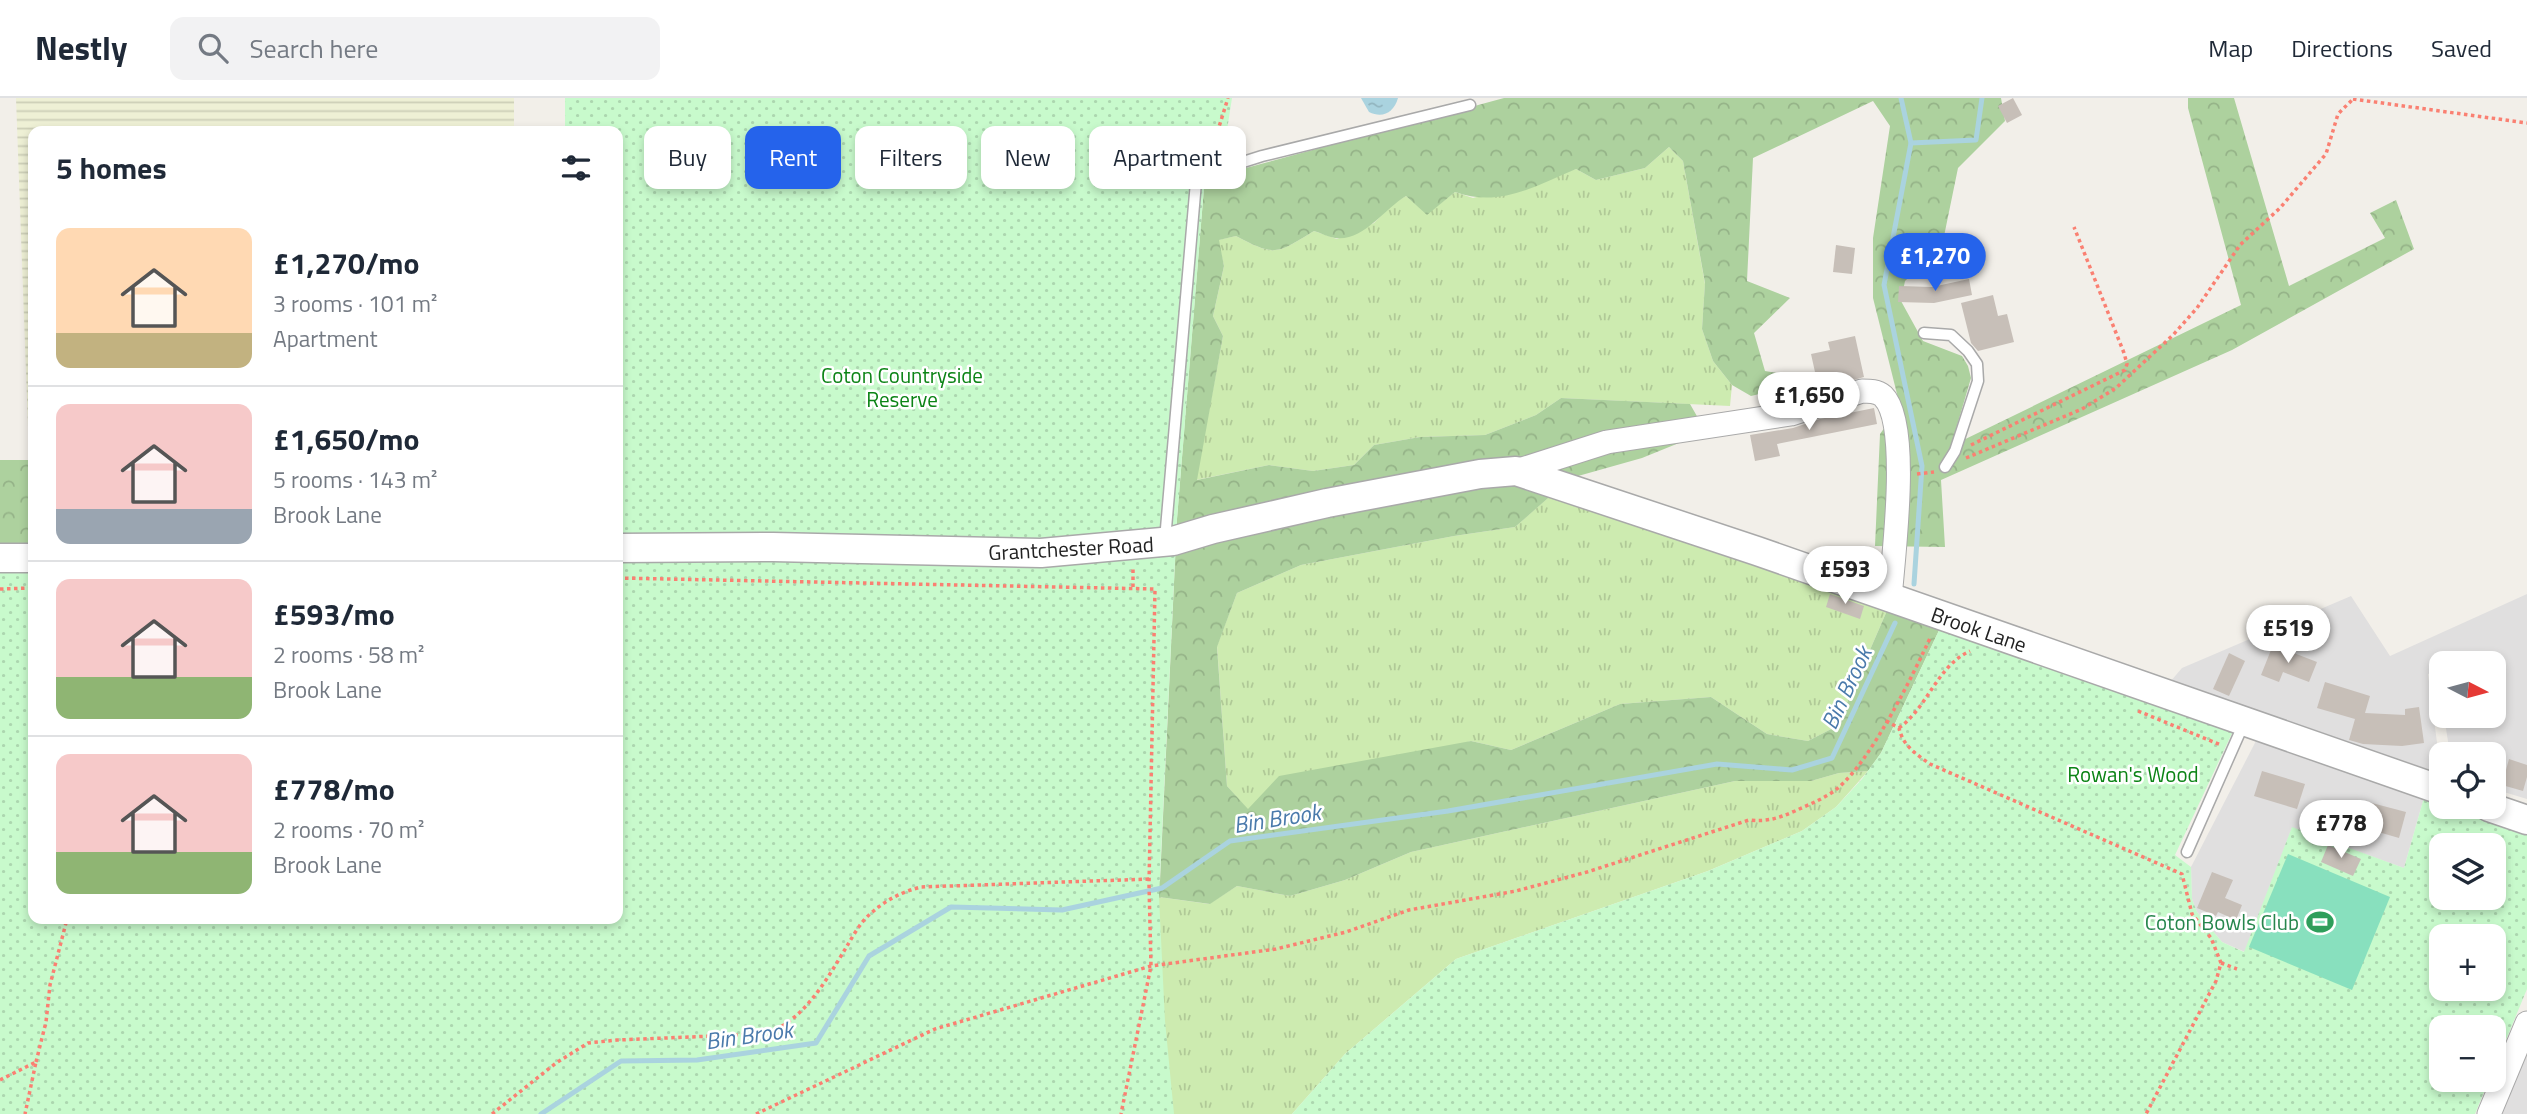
<!DOCTYPE html>
<html lang="en">
<head>
<meta charset="utf-8">
<style>
	:root { --surface:#fff; --page:#f2f2f3; --text:#1f2937; --muted:#747a83; --line:#e0e1e3; --accent:#2563eb }
	body { margin:0; font-family:"Titillium Web",sans-serif; background:var(--page); color:var(--text); height:100vh; display:flex; flex-direction:column; font-size:26px; white-space:nowrap }
	* { box-sizing:border-box; margin:0 }
	p { font-size:23px; color:var(--muted) }
	.icon { flex:none; width:38px; height:38px; fill:none; stroke:currentColor; stroke-width:2; stroke-linecap:round; stroke-linejoin:round }
	.map { position:relative; flex:1; overflow:hidden }
	.details { position:absolute; left:28px; top:28px; width:595px; height:798px; display:flex; flex-direction:column; background:var(--surface); border-radius:14px; box-shadow:0 4px 10px #0003 }
	.details>* { flex:none }
	.hud { position:absolute; left:644px; top:28px; width:665px; height:63px; display:flex; gap:14px }
	.needle { width:46px; rotate:96deg }
	.buttons { position:absolute; left:2429px; top:553px; display:grid; gap:14px }
	.buttons a { display:grid; place-items:center; width:77px; height:77px; border-radius:14px; background:var(--surface); box-shadow:0 4px 10px #0003; font-size:35px }
	.price { position:absolute; translate:-50% -60px; padding:0 16px; border-radius:24px; background:#fff; color:#222; font-size:23px; line-height:46px; filter:drop-shadow(0 2px 4px #0008) }
	.price::after { content:''; position:absolute; left:50%; top:42px; width:21px; height:16px; margin-left:-10px; background:inherit; clip-path:polygon(0 0,100% 0,50% 100%) }
	.price.selected { background:var(--accent); color:#fff }
	ul { padding:0; list-style:none }
	li { display:flex; align-items:center; gap:21px; height:175px; padding:0 28px }
	li+li { border-top:2px solid var(--line) }
	li span { display:grid; place-items:center; flex:none; width:196px; height:140px; border-radius:14px; color:#555 }
	li>.icon { margin-inline-start:auto }
	span .icon { width:84px; height:84px; fill:#fffc; stroke-width:1 }
	li b { font-size:30px }
	h2 { display:flex; justify-content:space-between; align-items:center; height:84px; padding:0 28px; font-size:30px }
	.pill { padding:0 24px; border-radius:14px; background:var(--surface); box-shadow:0 4px 10px #0003; font-size:24px; line-height:63px }
	.pill.selected { background:var(--accent); color:#fff }
	header { display:flex; align-items:center; gap:42px; box-sizing:border-box; height:98px; padding:0 35px; background:var(--surface); border-bottom:2px solid var(--line) }
	header strong { font-size:33px }
	nav { display:flex; gap:38px; margin-inline-start:auto; font-size:24px }
	.search { width:490px; height:63px; background:var(--page); display:flex; align-items:center; gap:18px; box-sizing:border-box; padding:0 24px; border-radius:14px; color:var(--muted); font-size:26px }
	.map>svg:first-child { display:block }
	.residential { fill:#e0dfdf }
	.farmland { fill:url(#farmland-rules) }
	.grass { fill:url(#grass-tufts) }
	.forest { fill:url(#forest-crowns) }
	.park { fill:url(#park-dots); fill-rule:evenodd }
	.pitch { fill:#88e0be }
	.water { fill:url(#water-ripples) }
	.lines { fill:none; stroke-linecap:round; stroke-linejoin:round }
	.stream { stroke:#aad3df; stroke-width:5 }
	.building { fill:#c7bfb8 }
	.service-casing { stroke:#a9a9a9; stroke-width:13 }
	.minor-casing { stroke:#a9a9a9; stroke-width:25 }
	.tertiary-casing { stroke:#a9a9a9; stroke-width:31 }
	.path { stroke:#fa8072; stroke-width:3.5; stroke-dasharray:3.5 3.5; stroke-linecap:butt }
	.service { stroke:#fff; stroke-width:10 }
	.minor { stroke:#fff; stroke-width:23 }
	.tertiary { stroke:#fff; stroke-width:28 }
	.labels { text-anchor:middle; dominant-baseline:central; stroke-width:5; stroke-linejoin:round; paint-order:stroke }
	.park-label { font-size:21px; fill:#0c8416; stroke:#fff }
	.street-label { font-size:21px; fill:#222; stroke:#fff }
	.leisure-label { font-size:21px; fill:#27864d; stroke:#fff; text-anchor:end }
	.water-label { font-size:23px; font-style:italic; fill:#4a7aab; stroke:#fff }
</style>
</head>
<body>
<header>
<strong>Nestly</strong>
<div class="search"><svg class="icon" aria-label="search" viewBox="0 0 24 24"><circle cx="10" cy="10" r="6"/><path d="M15 15l6 6"/></svg>Search here</div>
<nav><a>Map</a><a>Directions</a><a>Saved</a></nav>
</header>
<div class="map">
<svg width="2527" height="1016" viewBox="0 0 2527 1016">
	<defs>
		<pattern id="farmland-rules" width="6" height="5" patternUnits="userSpaceOnUse" patternTransform="scale(1.75)"><rect width="6" height="5" fill="#eef0d5"/><path d="M0 2.5h6" fill="none" stroke="#ccceb7"/></pattern>
		<pattern id="grass-tufts" width="24" height="20" patternUnits="userSpaceOnUse" patternTransform="scale(1.75)"><rect width="24" height="20" fill="#cdebb0"/><path d="M3 7l-1-3M5 7V3M7 7l1-3M15 17l-1-3M17 17v-4M19 17l1-3" fill="none" stroke="#b0c997"/></pattern>
		<pattern id="forest-crowns" width="20" height="18" patternUnits="userSpaceOnUse" patternTransform="scale(1.75)"><rect width="20" height="18" fill="#add19e"/><path d="M2 6a3 3 0 1 1 6 0M12 15a3 3 0 1 1 6 0" fill="none" stroke="#95b388"/></pattern>
		<pattern id="park-dots" width="8" height="8" patternUnits="userSpaceOnUse" patternTransform="scale(1.75)"><rect width="8" height="8" fill="#c8facc"/><path d="M2 2h.1M6 6h.1" fill="none" stroke="#acd6af" stroke-width="1.8" stroke-linecap="round"/></pattern>
		<pattern id="water-ripples" width="26" height="14" patternUnits="userSpaceOnUse" patternTransform="scale(1.75)"><rect width="26" height="14" fill="#aad3df"/><path d="M2 4q2-2 4 0t4 0M15 11q2-2 4 0t4 0" fill="none" stroke="#92b5bf"/></pattern>
	</defs>
	<rect width="100%" height="100%" fill="#f2efe9"/>
	<g class="residential">
		<polygon points="2527,496 2527,701 2494,691 2494,656 2450,656 2444,618 2494,618 2494,565 2441,565 2441,595 2438,574 2428,576 2441,675 2305,634 2170,584 2182,570 2351,498 2390,558"/>
		<polygon points="2258,639 2425,696 2404,770 2292,730 2245,854 2222,844 2197,814 2192,801 2191,769"/>
		<polygon points="2527,950 2527,1016 2499,1016"/>
	</g>
	<polygon class="farmland" points="16,0 514,0 514,33 33,33 33,329 28,329"/>
	<g class="grass">
		<path d="M1669,49l14,14 22,123 -3,45 11,32 19,24 -2,21 -169,-8 -25,17 -51,20 -65,2 -46,8 -20,20 -41,6 -44,-6 -73,15 27,-144 -10,-20 11,-50 -6,-26 18,-4c40,21 40,18 78,-5l23,8 37,-16 18,-19 14,-8 21,18 28,-22 18,6 103,-29 20,11 49,-12z"/>
		<polygon points="1549,399 1889,508 1837,628 1808,643 1767,636 1711,599 1620,606 1511,652 1471,643 1248,712 1227,688 1217,548 1237,495 1301,467 1454,438 1515,429"/>
		<polygon points="1868,673 1836,709 1802,733 1708,773 1456,861 1345,956 1292,1016 582,1016 1159,799 1209,806 1237,788 1290,798 1345,782 1411,754 1735,683 1811,683 1839,675"/>
	</g>
	<g class="forest">
		<path d="M1504,0h497l4,23 -47,47 -16,78 -37,35 -4,20 22,40 39,15 6,10 3,12 -20,68 290,-141 -53,-197v-10h46l55,188 96,-48 -15,-25 26,-13 18,49 -182,101 -291,130 4,67 -70,-1 5,-112 20,-28 -27,-108v-60l17,-112 -17,-25 -120,57 -6,123 43,17 -36,35 11,38 52,9 -66,16 -19,-11 -19,-24 -11,-32 3,-46 -22,-122 -14,-14 -24,21 -49,12 -20,-11c-41,17 -76,39 -121,23l-28,23 -21,-19c-22,13 -43,46 -71,42 -7,-1 -14,-5 -21,-7 -38,23 -38,26 -78,5l-17,4 5,26 -11,50 10,20 -26,144 72,-15 44,6 41,-6 20,-20 46,-8 65,-2 51,-20 25,-17 129,6 16,28 -64,26 -71,20 -56,49 -61,9 -153,29 -64,28 -20,54 10,139 21,23 31,-33 192,-35 40,9 109,-46 91,-7 56,37 41,7 29,-15 52,-120 53,18 -61,129 -13,18 -29,2 -28,8h-76l-324,71 -66,28 -55,16 -53,-10 -27,18 -51,-7 -652,217 653,-233 17,-362 27,-332 16,-12z"/>
		<polygon points="0,362 33,362 33,446 0,447"/>
	</g>
	<g class="park">
		<polygon points="565,0 1232,0 1220,77 1204,90 1177,421 1159,799 1165,923 1174,1016 0,1016 0,460 33,460 33,821 618,821 618,33 565,33"/>
		<path d="M1942,526l292,105 -59,126 16,12 1,32 5,13 25,30 22,10 48,-125 112,41 21,-74 16,5v8h22l64,21v161l-33,80v-42h-53v53h48l-14,34h-1183l53,-60 111,-95 252,-88 94,-40 34,-24 26,-28 19,-26zM2441,747h53v53h-53zM2441,838h53v53h-53z"/>
	</g>
	<polygon class="pitch" points="2288,756 2390,799 2352,892 2249,849"/>
	<path class="water" d="M1361,0h37c-4,14 -15,21 -29,14z"/>
	<g class="lines">
		<g class="stream">
			<polyline points="1901,0 1911,45 1884,187 1922,368 1914,486"/>
			<polyline points="1911,45 1976,42 1982,0"/>
			<polyline points="541,1016 621,963 697,962 816,945 869,858 951,809 1062,812 1162,790 1230,743 1448,713 1717,666 1792,672 1832,660 1895,525"/>
		</g>
	</g>
	<g class="building">
		<polygon points="2013,0 2022,17 2007,25 1998,8"/>
		<polygon points="1836,147 1855,150 1852,176 1833,174"/>
		<polygon points="1969,181 1972,197 1934,205 1898,204 1899,188 1932,189"/>
		<polygon points="1993,197 1998,218 2007,216 2014,244 1978,253 1971,245 1961,205"/>
		<polygon points="1855,238 1864,279 1819,292 1811,256 1830,252 1828,244"/>
		<polygon points="1874,310 1877,326 1777,346 1780,358 1755,363 1750,337 1793,330 1820,321"/>
		<polygon points="1830,496 1864,508 1860,521 1826,509"/>
		<polygon points="2273,547 2317,564 2309,584 2283,574 2279,584 2261,577"/>
		<polygon points="2229,555 2245,563 2229,598 2213,591"/>
		<polygon points="2325,584 2370,598 2365,615 2405,617 2405,611 2419,609 2424,645 2402,648 2363,646 2349,642 2355,621 2317,610"/>
		<polygon points="2509,661 2527,667 2527,679 2523,693 2502,687"/>
		<polygon points="2262,673 2305,686 2297,711 2254,698"/>
		<polygon points="2368,704 2406,714 2399,740 2361,729"/>
		<polygon points="2328,747 2361,761 2353,778 2321,764"/>
		<polygon points="2212,774 2233,782 2225,800 2242,807 2236,822 2218,814 2216,818 2197,810"/>
	</g>
	<g class="lines">
		<defs>
			<g id="service">
				<polyline points="1924,235 1951,237 1968,253 1977,266 1978,283 1955,353 1945,369"/>
				<polyline points="1165,442 1196,84 1221,71 1262,58 1470,7"/>
				<polyline points="2187,754 2244,625"/>
			</g>
			<g id="minor">
				<path d="M1516,373l91,-29 184,-28 71,-23c8,0 15,0 21,5 28,27 10,162 7,203"/>
				<polyline points="2489,1016 2527,925"/>
			</g>
			<g id="tertiary">
				<polyline points="618,450 773,449 1041,455 1173,443 1213,431 1327,405 1480,376 1516,373 1757,453 2441,692"/>
				<polyline points="0,460 33,460"/>
				<polyline points="2489,709 2527,722"/>
			</g>
		</defs>
		<use href="#service" class="service-casing"/>
		<use href="#minor" class="minor-casing"/>
		<use href="#tertiary" class="tertiary-casing"/>
		<g class="path">
			<polyline points="2353,1 2527,25"/>
			<polyline points="1209,61 1228,0"/>
			<polyline points="1971,347 2125,272 2127,266 2124,255 2074,129"/>
			<polyline points="1966,360 2082,311 2116,290 2173,237 2197,210 2240,147 2280,110 2326,56 2338,16 2354,0"/>
			<polyline points="1917,376 1934,374"/>
			<polyline points="618,480 1155,491 1149,786 1151,868 1121,1016"/>
			<polyline points="1133,489 1133,470"/>
			<polyline points="0,491 33,490"/>
			<polyline points="2138,613 2221,647"/>
			<path d="M1886,623l13,7c4,18 17,26 31,36l252,110 10,40 19,24 10,25 -5,18 -70,133"/>
			<path d="M1899,630c29,-21 38,-62 71,-77"/>
			<polyline points="2221,865 2237,871"/>
			<polyline points="36,964 46,924 50,887 67,821"/>
			<polyline points="0,982 36,964 25,1016"/>
			<path d="M492,1016l64,-51 32,-20 29,-3 145,-6c40,-9 65,-55 85,-88 6,-10 13,-23 22,-31 15,-14 32,-23 52,-28l229,-8"/>
			<path d="M756,1016l179,-85 216,-63 125,-17 70,-17 63,-22 107,-19 71,-19 162,-52c18,2 30,-2 46,-9 15,-7 31,-13 43,-23 34,-29 74,-111 93,-152"/>
		</g>
		<use href="#service" class="service"/>
		<use href="#minor" class="minor"/>
		<use href="#tertiary" class="tertiary"/>
	</g>
	<defs>
		<symbol id="stadium-bare" viewBox="-9 -9 18 18"><path d="M0-5a6.5 5 0 1 0 0 10a6.5 5 0 1 0 0-10ZM-3.5-1.8h7v3.6h-7Z" fill="#2e9e5b" stroke="#fff" stroke-width="2.5" paint-order="stroke"/></symbol>
	</defs>
	<g fill-rule="evenodd">
		<use href="#stadium-bare" x="2301" y="805" width="38" height="38"/>
	</g>
	<g class="labels">
		<g class="park-label">
			<text x="902" y="277">Coton Countryside<tspan x="902" dy="24">Reserve</tspan></text>
			<text x="2133" y="676">Rowan's Wood</text>
		</g>
		<g class="street-label">
			<text transform="translate(1071 450) rotate(-3)">Grantchester Road</text>
			<text transform="translate(1979 531) rotate(19)">Brook Lane</text>
		</g>
		<g class="leisure-label">
			<text x="2299" y="824">Coton Bowls Club</text>
		</g>
		<g class="water-label">
			<text transform="translate(1846 590) rotate(-65)">Bin Brook</text>
			<text transform="translate(1277 720) rotate(-9)">Bin Brook</text>
			<text transform="translate(749 937) rotate(-8)">Bin Brook</text>
		</g>
	</g>
</svg>
<div class="buttons">
<a><svg class="needle" viewBox="-14 -14 28 28"><path d="M0-13l5 13h-10z" fill="#e53935"/><path d="M0 13l5-13h-10z" fill="#747a83"/></svg></a>
<a><svg class="icon" aria-label="locate" viewBox="0 0 24 24"><circle cx="12" cy="12" r="6"/><path d="M12 2v4M12 18v4M2 12h4M18 12h4"/></svg></a>
<a><svg class="icon" aria-label="layers" viewBox="0 0 24 24"><path d="M12 4l9 5-9 5-9-5zM3 14l9 5 9-5"/></svg></a>
<a>+</a>
<a>−</a>
</div>
<b class="price selected" style="left:1935px;top:195px">£1,270</b>
<b class="price" style="left:1809px;top:334px">£1,650</b>
<b class="price" style="left:1845px;top:508px">£593</b>
<b class="price" style="left:2288px;top:567px">£519</b>
<b class="price" style="left:2341px;top:762px">£778</b>
<div class="hud">
<a class="pill">Buy</a>
<a class="pill selected">Rent</a>
<a class="pill">Filters</a>
<a class="pill">New</a>
<a class="pill">Apartment</a>
</div>
<section class="details">
<h2>5 homes<svg class="icon" aria-label="filters" viewBox="0 0 24 24"><path d="M4 7h16M4 17h16"/><circle cx="9" cy="7" r="2"/><circle cx="15" cy="17" r="2"/></svg></h2>
<ul>
<li><span style="background:linear-gradient(#ffd9b3 75%,#c2b280 0)"><svg class="icon" aria-label="home" viewBox="0 0 24 24"><path d="M3 11l9-7 9 7M6 9v11h12V9"/></svg></span><div><b>£1,270/mo</b><p>3 rooms · 101 m²</p><p>Apartment</p></div></li>
<li><span style="background:linear-gradient(#f6c9c9 75%,#9aa5b1 0)"><svg class="icon" aria-label="home" viewBox="0 0 24 24"><path d="M3 11l9-7 9 7M6 9v11h12V9"/></svg></span><div><b>£1,650/mo</b><p>5 rooms · 143 m²</p><p>Brook Lane</p></div></li>
<li><span style="background:linear-gradient(#f6c9c9 70%,#8fb573 0)"><svg class="icon" aria-label="home" viewBox="0 0 24 24"><path d="M3 11l9-7 9 7M6 9v11h12V9"/></svg></span><div><b>£593/mo</b><p>2 rooms · 58 m²</p><p>Brook Lane</p></div></li>
<li><span style="background:linear-gradient(#f6c9c9 70%,#8fb573 0)"><svg class="icon" aria-label="home" viewBox="0 0 24 24"><path d="M3 11l9-7 9 7M6 9v11h12V9"/></svg></span><div><b>£778/mo</b><p>2 rooms · 70 m²</p><p>Brook Lane</p></div></li>
</ul>
</section>
</div>
</body>
</html>
